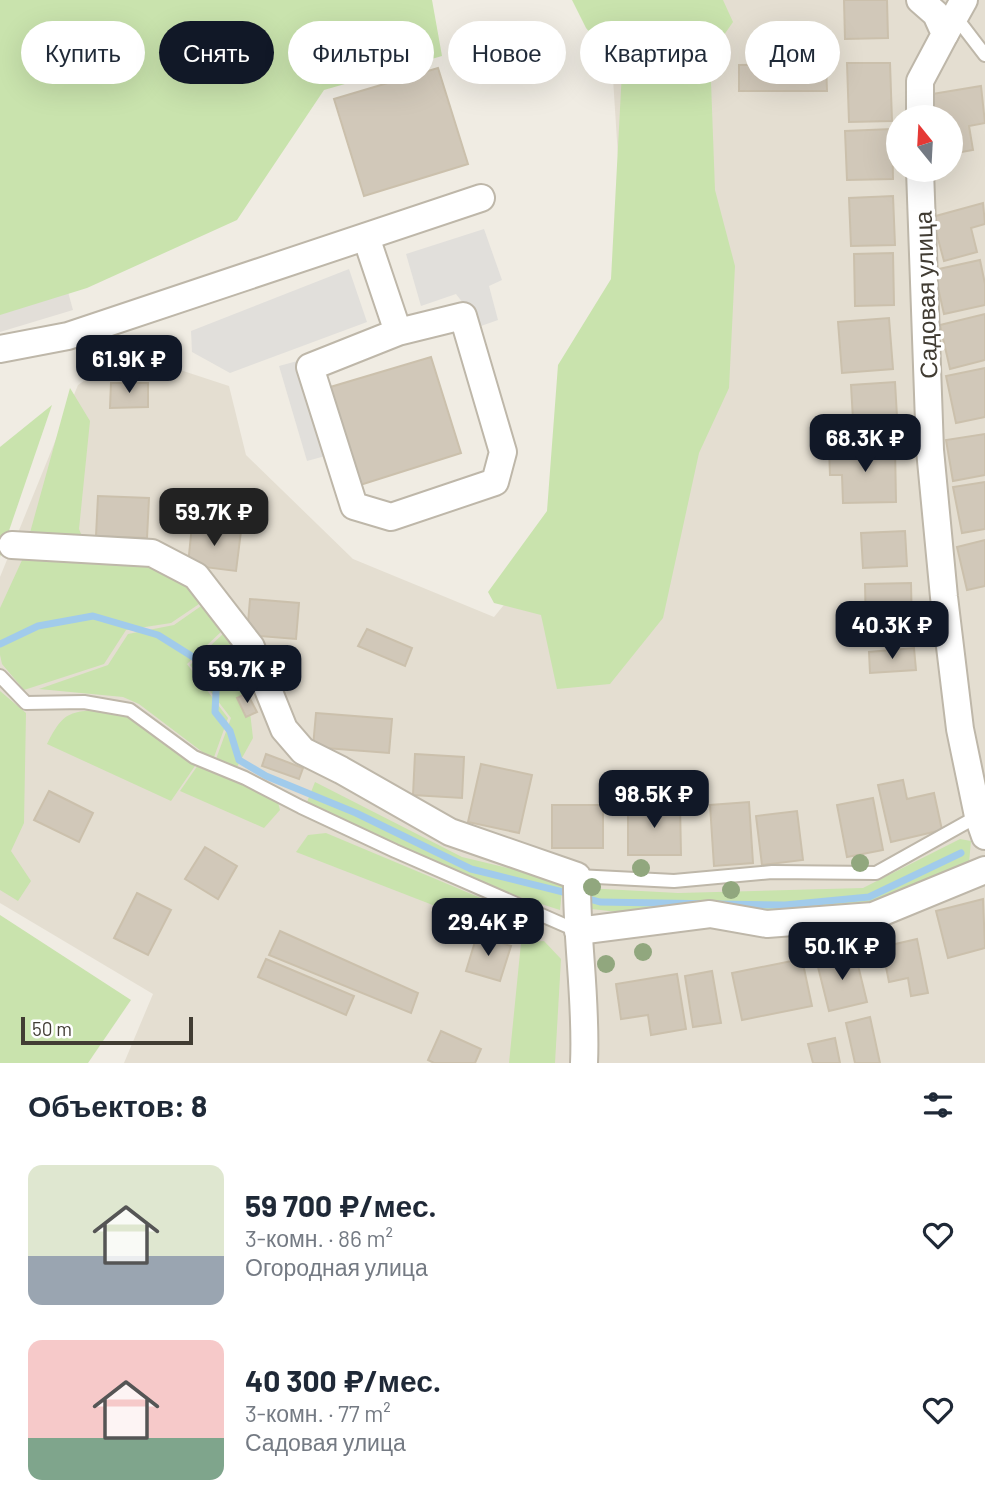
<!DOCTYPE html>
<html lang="ru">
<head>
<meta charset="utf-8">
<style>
	:root { --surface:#fff; --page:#f2f2f3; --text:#1f2937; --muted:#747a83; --accent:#111827 }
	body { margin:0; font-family:Barlow,sans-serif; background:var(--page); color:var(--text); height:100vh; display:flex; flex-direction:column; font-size:26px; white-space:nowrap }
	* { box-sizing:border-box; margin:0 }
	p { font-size:23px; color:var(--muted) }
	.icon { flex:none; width:38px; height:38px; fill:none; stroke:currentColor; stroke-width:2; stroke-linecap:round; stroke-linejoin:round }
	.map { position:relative; height:1063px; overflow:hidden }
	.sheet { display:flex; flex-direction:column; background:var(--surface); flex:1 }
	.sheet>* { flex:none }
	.banner { position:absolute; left:21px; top:21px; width:943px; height:63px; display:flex; gap:14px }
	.needle { width:46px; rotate:342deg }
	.tools { position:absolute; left:886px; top:105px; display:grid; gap:14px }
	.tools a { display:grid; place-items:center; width:77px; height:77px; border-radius:50%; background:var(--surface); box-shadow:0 7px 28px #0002; font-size:35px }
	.scale { position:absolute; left:21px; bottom:18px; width:172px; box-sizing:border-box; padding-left:7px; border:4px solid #413c33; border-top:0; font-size:19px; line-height:24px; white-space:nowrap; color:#413c33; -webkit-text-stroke:5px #fff; paint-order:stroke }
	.price { position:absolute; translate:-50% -60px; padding:0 16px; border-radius:14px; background:var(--accent); color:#fff; font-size:23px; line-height:46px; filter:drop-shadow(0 2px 4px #0008) }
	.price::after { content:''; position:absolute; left:50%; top:42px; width:21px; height:16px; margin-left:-10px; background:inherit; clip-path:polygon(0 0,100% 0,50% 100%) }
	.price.selected { background:#222; color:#fff }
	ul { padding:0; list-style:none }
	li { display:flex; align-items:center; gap:21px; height:175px; padding:0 28px }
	li span { display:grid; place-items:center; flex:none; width:196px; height:140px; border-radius:14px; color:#555 }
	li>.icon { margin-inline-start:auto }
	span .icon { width:84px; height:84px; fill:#fffc; stroke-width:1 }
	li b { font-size:30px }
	h2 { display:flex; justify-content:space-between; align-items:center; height:84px; padding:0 28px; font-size:30px }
	.pill { padding:0 24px; border-radius:32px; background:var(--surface); box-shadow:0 7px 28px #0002; font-size:24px; line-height:63px }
	.pill.selected { background:var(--accent); color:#fff }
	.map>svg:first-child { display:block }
	.residential { fill:#e4ded1; fill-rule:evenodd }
	.industrial { fill:#e2ded8 }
	.green { fill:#c9e3ad }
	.parking { fill:#e1dfdb }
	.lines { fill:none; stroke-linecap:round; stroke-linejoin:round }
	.stream { stroke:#a1cbeb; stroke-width:7 }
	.building { fill:#d1c8b9; stroke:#cbc0ac; stroke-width:2 }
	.lane-casing { stroke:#beb7a9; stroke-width:16 }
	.street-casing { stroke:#beb7a9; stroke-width:30 }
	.lane { stroke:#fff; stroke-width:12 }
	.street { stroke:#fff; stroke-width:26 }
	.tree { fill:#91a77e }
	.labels { text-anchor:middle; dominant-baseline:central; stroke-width:7; stroke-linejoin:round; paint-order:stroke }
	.street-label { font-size:24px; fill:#413c33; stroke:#fff }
</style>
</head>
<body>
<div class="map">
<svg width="985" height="1063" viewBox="0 0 985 1063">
	<rect width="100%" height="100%" fill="#f0ece3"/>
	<path class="residential" d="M608,0h377v1063h-861l29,-69 -153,-91v-326l78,-192 25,-17 65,-2 61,20 17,69 107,104 141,58 65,-79 67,-256zM898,117h52v53h-52z"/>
	<polygon class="industrial" points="62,270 73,310 0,332 0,288"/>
	<g class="green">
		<polygon points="0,0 432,0 442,56 324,90 237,220 87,288 0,315"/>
		<polygon points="572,0 723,0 733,22 710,55 715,190 735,266 729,388 699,453 663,618 610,684 557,689 541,615 494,603 488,592 547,511 558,365 611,279 622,71 586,28"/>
		<polygon points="70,388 90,421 79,529 90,556 149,559 186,579 202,602 171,623 126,630 104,664 24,690 2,664 0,655 0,608 23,558"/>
		<polygon points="52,405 0,557 0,447"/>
		<polygon points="204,604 223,630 187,664 228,718 213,760 139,704 123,697 39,689 108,665 128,634 174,625"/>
		<polygon points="224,633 245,669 253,738 237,767 216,759 231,718 190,665"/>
		<polygon points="0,691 26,713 24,823 11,851 31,881 18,901 0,890"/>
		<path d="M107,709l23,9 67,45 -26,38 -124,-57c17,-34 23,-32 60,-35z"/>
		<polygon points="198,765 277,799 280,810 264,828 180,791"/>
		<polygon points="315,782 462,857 563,881 560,910 513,895 324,814 307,802"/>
		<polygon points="326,833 526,917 527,934 515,937 296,852 308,835"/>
		<polygon points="960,839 971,841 969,863 878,903 814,913 699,910 618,912 583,908 585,888 678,893 863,888"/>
		<polygon points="0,915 131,1000 88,1063 0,1063"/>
		<polygon points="544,941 561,959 555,1063 509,1063 521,943"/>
	</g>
	<g class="parking">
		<polygon points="484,229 502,280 489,286 498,320 481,326 456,294 421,306 406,254"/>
		<polygon points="349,269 367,322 230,373 192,352 191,331"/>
		<polygon points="301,360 329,455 307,461 279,366"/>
	</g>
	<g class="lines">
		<g class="stream">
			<polyline points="0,644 38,626 93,616 158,635 217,672 215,712 230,731 239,760 266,776 356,813 471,869 571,894"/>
			<polyline points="582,897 600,902 785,905 869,897 961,853"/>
		</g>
	</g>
	<g class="building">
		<polygon points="844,0 887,0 888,38 845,39"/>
		<polygon points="847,63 890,63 892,121 849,122"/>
		<polygon points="826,64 827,91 739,91 739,65"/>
		<polygon points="438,68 468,164 364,196 334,99"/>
		<polygon points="981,86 985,123 969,126 973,150 950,154 950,117 930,117 926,95"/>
		<polygon points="892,129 893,179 847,180 845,131"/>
		<polygon points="893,196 895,245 851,246 849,198"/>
		<polygon points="983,203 985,224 971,228 977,252 944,261 932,217"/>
		<polygon points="893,253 894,305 855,306 854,254"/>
		<polygon points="980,260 985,284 985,305 944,314 934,270"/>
		<polygon points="985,314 985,360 950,369 940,325"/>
		<polygon points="889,318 893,369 842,373 838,322"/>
		<polygon points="431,357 461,453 357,486 327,388"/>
		<polygon points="985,368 985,417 956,423 946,376"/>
		<polygon points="895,382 898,434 854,437 851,385"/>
		<polygon points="111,383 148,383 148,407 110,408"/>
		<polygon points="985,434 985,475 953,481 946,440"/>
		<polygon points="895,447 896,502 843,503 842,475 830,475 829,448"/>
		<polygon points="985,482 985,529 962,533 953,487"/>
		<polygon points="98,496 149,498 147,538 96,536"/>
		<polygon points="192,525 241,531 236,571 188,565"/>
		<polygon points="905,531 907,566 863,568 861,533"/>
		<polygon points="985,540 985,586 967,590 957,547"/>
		<polygon points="911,583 912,629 866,631 865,584"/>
		<polygon points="250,599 299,603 296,639 247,635"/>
		<polygon points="367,629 412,648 405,666 358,646"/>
		<polygon points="914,648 916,670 870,673 869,652"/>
		<polygon points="247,693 257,712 246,717 237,698"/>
		<polygon points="316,713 392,719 389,753 313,747"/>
		<polygon points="266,754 303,768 299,779 262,766"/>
		<polygon points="415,754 464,757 462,798 413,795"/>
		<polygon points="481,764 532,775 519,833 468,822"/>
		<polygon points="903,780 907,799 934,793 942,830 891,842 878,785"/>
		<polygon points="49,791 93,813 79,842 34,820"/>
		<polygon points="873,798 883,850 847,857 837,805"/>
		<polygon points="749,802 753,863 714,866 710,805"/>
		<polygon points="680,804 681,855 628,855 628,805"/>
		<rect x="552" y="805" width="51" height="43"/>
		<polygon points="797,811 803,860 762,865 756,816"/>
		<polygon points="205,847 237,866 218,899 185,879"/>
		<polygon points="137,893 171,910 148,955 114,938"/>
		<polygon points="983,899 985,948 948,958 936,911"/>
		<polygon points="280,931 418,993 411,1013 269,955"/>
		<polygon points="477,935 511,946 500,981 466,971"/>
		<polygon points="917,939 928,993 911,996 908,978 889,982 882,947"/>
		<polygon points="855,953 867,1002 829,1011 817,963"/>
		<polygon points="266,959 354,996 346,1015 258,977"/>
		<polygon points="802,959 812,1006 742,1020 732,973"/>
		<polygon points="712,971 721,1023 693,1027 685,976"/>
		<polygon points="677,974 686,1029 651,1035 648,1015 621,1019 616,984"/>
		<polygon points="870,1017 880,1063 855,1063 846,1023"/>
		<polygon points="441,1031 481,1049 475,1063 434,1063 428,1060"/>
		<polygon points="835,1038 840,1063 813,1063 808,1044"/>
	</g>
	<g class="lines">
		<defs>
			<g id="lane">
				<polyline points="955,16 985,55"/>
				<polyline points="0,676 26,703 84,702 130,710 194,757 245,778 301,807 395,851 578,931"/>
				<polyline points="577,876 674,881 772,872 876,873 978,816"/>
			</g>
			<g id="street">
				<polyline points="945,34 964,0"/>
				<polyline points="920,117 920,81 945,34 936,14 920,0"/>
				<polyline points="920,170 930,450 944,597 960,729 978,816 985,836"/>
				<polyline points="366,237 398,332 463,316 503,452 495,482 391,517 354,506 310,367 398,332"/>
				<polyline points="0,349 68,336 481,198"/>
				<path d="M12,545l140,8 44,23 55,71 33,82 19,22 38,19 109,62 127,44c-1,62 10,124 7,187"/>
				<polyline points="578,931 710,914 767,924 873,916 985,870"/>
			</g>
		</defs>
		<use href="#lane" class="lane-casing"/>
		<use href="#street" class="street-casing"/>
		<use href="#lane" class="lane"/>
		<use href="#street" class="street"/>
	</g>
	<g class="tree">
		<circle cx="860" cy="863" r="9"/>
		<circle cx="641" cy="868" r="9"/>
		<circle cx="592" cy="887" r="9"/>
		<circle cx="731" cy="890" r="9"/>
		<circle cx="643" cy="952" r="9"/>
		<circle cx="606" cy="964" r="9"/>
	</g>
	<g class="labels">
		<g class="street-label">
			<text transform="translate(925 295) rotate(-92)">Садовая улица</text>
		</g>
	</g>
</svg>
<div class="tools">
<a><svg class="needle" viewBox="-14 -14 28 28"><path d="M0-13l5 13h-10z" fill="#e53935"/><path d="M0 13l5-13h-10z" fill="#747a83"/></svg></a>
</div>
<div class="scale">50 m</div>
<b class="price" style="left:129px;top:395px">61.9K ₽</b>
<b class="price" style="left:865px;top:474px">68.3K ₽</b>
<b class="price selected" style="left:214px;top:548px">59.7K ₽</b>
<b class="price" style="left:892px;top:661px">40.3K ₽</b>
<b class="price" style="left:247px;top:705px">59.7K ₽</b>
<b class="price" style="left:654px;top:830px">98.5K ₽</b>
<b class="price" style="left:488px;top:958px">29.4K ₽</b>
<b class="price" style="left:842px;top:982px">50.1K ₽</b>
<div class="banner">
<a class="pill">Купить</a>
<a class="pill selected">Снять</a>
<a class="pill">Фильтры</a>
<a class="pill">Новое</a>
<a class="pill">Квартира</a>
<a class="pill">Дом</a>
</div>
</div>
<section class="sheet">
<h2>Объектов: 8<svg class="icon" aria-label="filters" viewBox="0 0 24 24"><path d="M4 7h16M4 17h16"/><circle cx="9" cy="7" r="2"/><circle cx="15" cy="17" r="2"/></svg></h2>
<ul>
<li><span style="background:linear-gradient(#dfe7d0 65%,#9aa5b1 0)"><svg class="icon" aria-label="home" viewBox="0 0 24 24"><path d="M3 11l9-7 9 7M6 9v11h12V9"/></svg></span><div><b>59 700 ₽/мес.</b><p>3-комн. · 86 m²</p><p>Огородная улица</p></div><svg class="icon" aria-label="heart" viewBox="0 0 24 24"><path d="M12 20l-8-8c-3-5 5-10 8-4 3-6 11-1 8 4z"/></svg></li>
<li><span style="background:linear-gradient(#f6c9c9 70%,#7fa58c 0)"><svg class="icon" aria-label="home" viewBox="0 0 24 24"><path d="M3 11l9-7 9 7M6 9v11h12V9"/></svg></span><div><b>40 300 ₽/мес.</b><p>3-комн. · 77 m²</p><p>Садовая улица</p></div><svg class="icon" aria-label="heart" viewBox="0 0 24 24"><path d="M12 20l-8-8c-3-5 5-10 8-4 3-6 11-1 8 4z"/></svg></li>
</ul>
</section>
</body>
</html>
